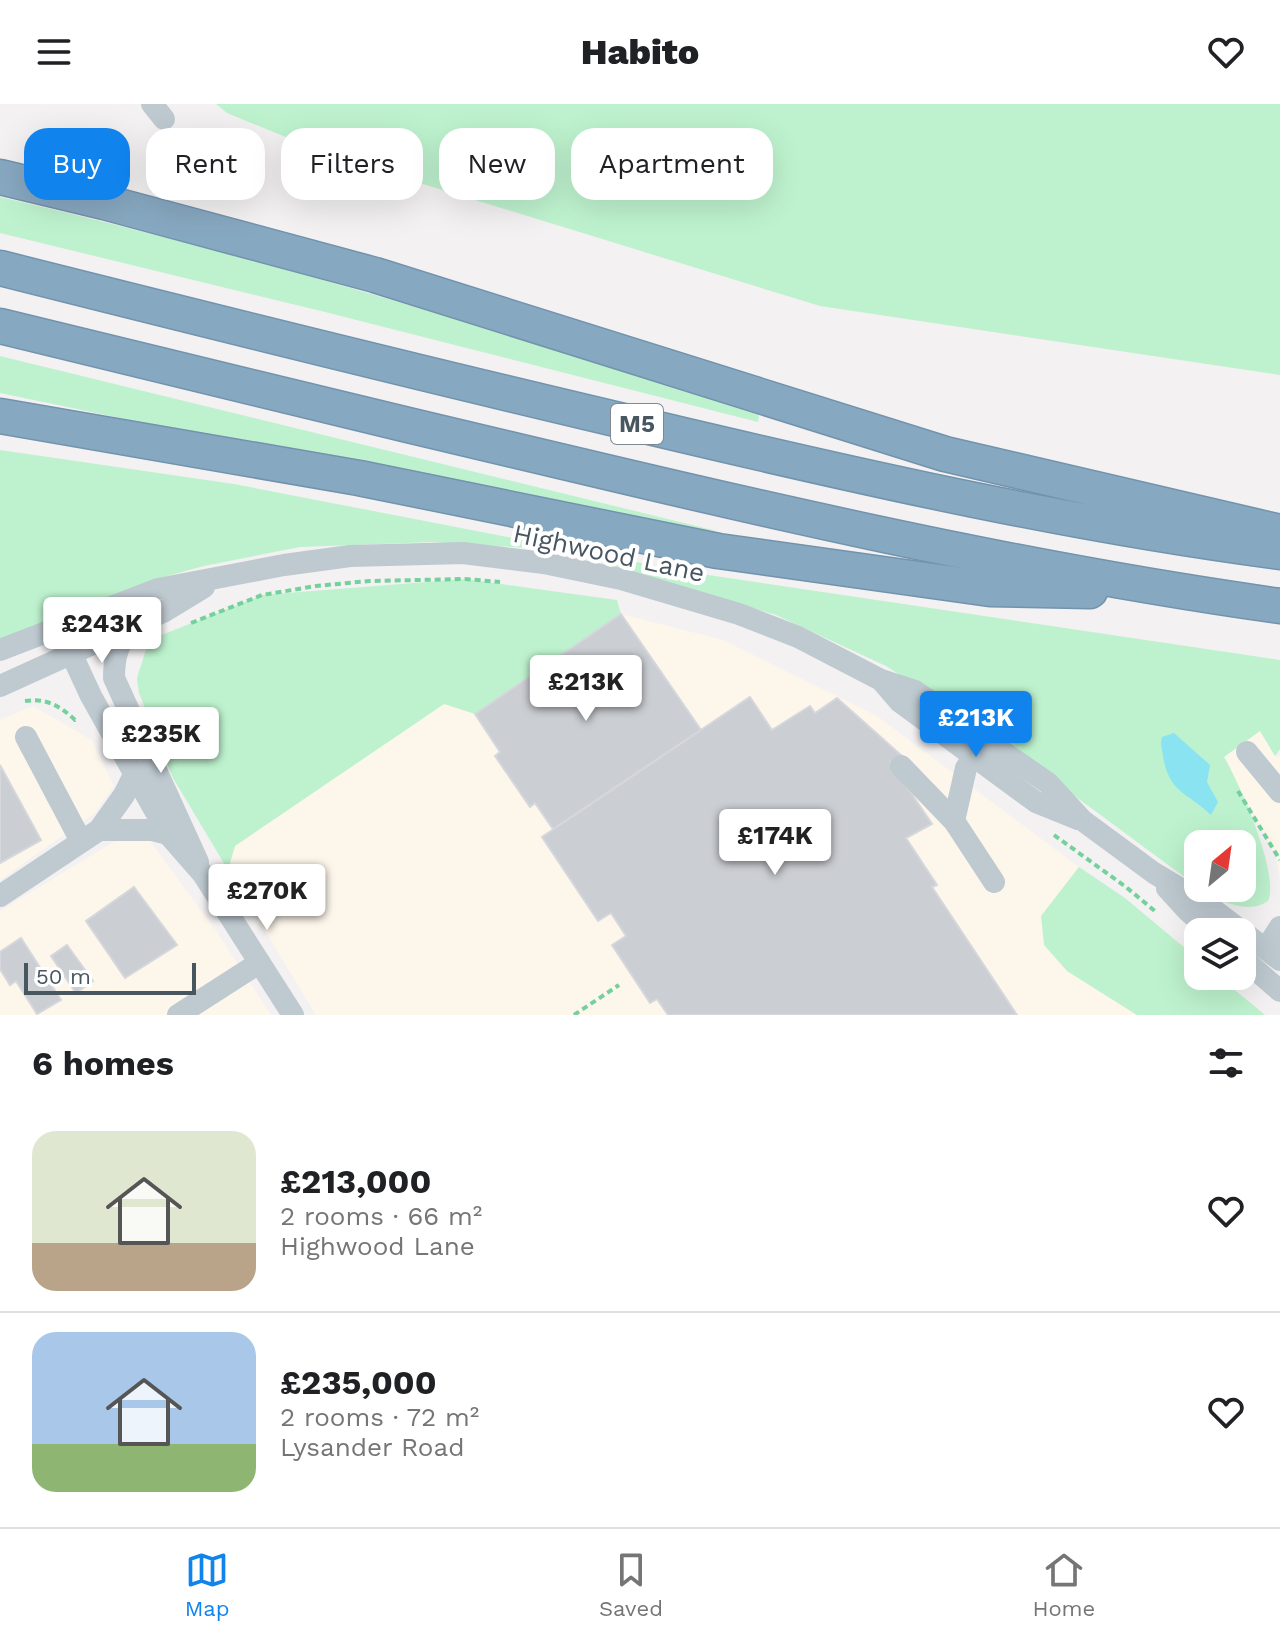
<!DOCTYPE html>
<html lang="en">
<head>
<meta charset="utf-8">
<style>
	:root { --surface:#fff; --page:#f6f6f6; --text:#202124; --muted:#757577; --line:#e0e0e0; --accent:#1183ed }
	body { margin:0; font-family:"Work Sans",sans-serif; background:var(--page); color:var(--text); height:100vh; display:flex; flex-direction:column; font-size:30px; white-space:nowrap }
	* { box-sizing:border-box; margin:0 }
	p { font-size:26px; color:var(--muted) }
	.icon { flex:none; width:44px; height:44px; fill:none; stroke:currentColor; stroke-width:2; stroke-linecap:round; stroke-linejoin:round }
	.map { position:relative; height:911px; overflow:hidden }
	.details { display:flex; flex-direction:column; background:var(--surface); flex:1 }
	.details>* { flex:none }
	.hud { position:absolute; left:24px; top:24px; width:800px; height:72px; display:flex; gap:16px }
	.needle { width:52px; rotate:29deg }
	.tools { position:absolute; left:1184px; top:726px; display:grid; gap:16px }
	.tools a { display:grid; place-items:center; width:72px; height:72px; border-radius:16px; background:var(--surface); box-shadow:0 8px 32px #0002; font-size:40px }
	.scale { position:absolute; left:24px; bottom:20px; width:172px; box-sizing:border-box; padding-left:8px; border:4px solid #48565f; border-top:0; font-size:22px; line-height:28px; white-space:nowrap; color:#48565f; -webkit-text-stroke:6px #fff; paint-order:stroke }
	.price { position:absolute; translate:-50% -68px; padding:0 18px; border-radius:8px; background:#fff; color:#222; font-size:26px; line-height:52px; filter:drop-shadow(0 2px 4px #0008) }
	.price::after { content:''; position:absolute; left:50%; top:48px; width:24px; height:18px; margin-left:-12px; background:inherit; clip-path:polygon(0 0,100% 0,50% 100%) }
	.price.on { background:var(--accent); color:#fff }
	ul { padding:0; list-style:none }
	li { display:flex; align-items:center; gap:24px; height:200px; padding:0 32px }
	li+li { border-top:2px solid var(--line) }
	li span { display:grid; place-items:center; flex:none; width:224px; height:160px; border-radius:24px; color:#555 }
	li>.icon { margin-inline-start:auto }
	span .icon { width:96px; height:96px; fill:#fffc; stroke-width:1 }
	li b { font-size:34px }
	h2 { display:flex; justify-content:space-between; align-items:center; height:96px; padding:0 32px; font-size:34px }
	.pill { padding:0 28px; border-radius:24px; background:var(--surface); box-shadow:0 8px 32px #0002; font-size:28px; line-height:72px }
	.pill.on { background:var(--accent); color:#fff }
	header { display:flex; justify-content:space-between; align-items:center; height:104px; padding:0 32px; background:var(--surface); font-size:36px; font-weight:800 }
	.tab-bar { display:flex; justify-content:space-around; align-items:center; height:112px; border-top:2px solid var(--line); background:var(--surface); font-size:22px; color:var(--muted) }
	.tab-bar a { display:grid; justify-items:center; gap:4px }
	.tab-bar .on { color:var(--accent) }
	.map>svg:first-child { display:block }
	.commercial { fill:#fdf6eb }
	.green { fill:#bef2ce }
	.water { fill:#8ae3f0 }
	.building { fill:#cbced3; stroke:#d5d7dc; stroke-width:2 }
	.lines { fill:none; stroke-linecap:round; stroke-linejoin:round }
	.highway-casing { stroke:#7293ad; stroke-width:37 }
	.path { stroke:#74d19c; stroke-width:4; stroke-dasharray:6 4; stroke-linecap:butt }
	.minor { stroke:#bec9d0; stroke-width:22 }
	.highway { stroke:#87a8c1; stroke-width:34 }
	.labels { text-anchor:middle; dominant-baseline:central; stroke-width:8; stroke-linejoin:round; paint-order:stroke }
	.shield { fill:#fff; stroke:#7f898f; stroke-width:2 }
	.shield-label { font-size:24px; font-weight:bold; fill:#48565f }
	.street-label { font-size:26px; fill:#48565f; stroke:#fff }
</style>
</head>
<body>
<header><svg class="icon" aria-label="menu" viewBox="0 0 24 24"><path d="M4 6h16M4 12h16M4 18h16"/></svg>Habito<svg class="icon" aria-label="heart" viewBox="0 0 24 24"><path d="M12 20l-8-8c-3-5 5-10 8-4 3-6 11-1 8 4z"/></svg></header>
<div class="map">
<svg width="1280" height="911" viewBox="0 0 1280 911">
	<rect width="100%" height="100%" fill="#f3f1f1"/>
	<g class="commercial">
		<polygon points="621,510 723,536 877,612 1079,763 1041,812 1067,867 1137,911 316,911 228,766 234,742 444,600 475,610"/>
		<polygon points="33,602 92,636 114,682 95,709 0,776 0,616"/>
		<polygon points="1260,627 1275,652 1280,653 1280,779 1276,752 1223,653"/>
		<polygon points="144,729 217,828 271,911 0,911 0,807 115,737"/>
	</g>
	<g class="green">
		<polygon points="216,0 1280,0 1280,271 820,202 332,52 227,9"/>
		<path d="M0,93c257,59 509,135 759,218l-1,7 -433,-110 -325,-79z"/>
		<polygon points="0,252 717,427 666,422 394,371 0,289"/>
		<path d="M0,346l234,34 454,88 592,88v89l-5,7 -15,-25 -36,26c16,27 56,118 44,144 -22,15 -48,-1 -68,-13h42v-44h-44v43l-218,-161 -94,-60 -110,-51 -192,-58 -39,-8 -113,-7 -132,5 -96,19 -48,13 -156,62z"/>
		<polygon points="465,475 617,496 621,510 475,610 444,600 235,742 228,766 173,674 139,589 137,574 149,536 262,491"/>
		<polygon points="1079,763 1125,794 1198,855 1198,872 1218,872 1265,911 1137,911 1067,867 1044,841 1041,812"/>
	</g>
	<path class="water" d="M1174,629l36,32 -3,17 11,20 -7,13c-24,-23 -42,-22 -48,-59 -1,-8 -3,-11 -1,-19z"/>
	<g class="building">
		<polygon points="621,510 701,626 553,725 535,699 530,703 495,652 500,648 475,610"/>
		<polygon points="750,593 772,626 810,602 815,609 837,594 902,652 890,658 932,720 906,734 937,781 932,783 1017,911 668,911 657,895 650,899 612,841 626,832 611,809 598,817 542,733"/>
		<polygon points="0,661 41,736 0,759"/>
		<polygon points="134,783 177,841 125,874 86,817"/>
		<polygon points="21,834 61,896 37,910 16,877 10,881 0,865 0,848"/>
		<polygon points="67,841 93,877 76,889 51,852"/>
	</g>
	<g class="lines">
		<defs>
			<g id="highway">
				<polyline points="0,73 104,98 375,171 945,350 1280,428"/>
				<path d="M0,164c222,56 443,111 666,163 203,48 407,94 614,121"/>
				<path d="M0,222c200,49 401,98 602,145 224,53 449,103 678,135"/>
				<polyline points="0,312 359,374 718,447 990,485 1090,487"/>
			</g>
		</defs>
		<use href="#highway" class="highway-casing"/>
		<g class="path">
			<polyline points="191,519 262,491 316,482 369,477 465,475 500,478"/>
			<path d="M25,597c21,-3 34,4 50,19l2,-1"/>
			<polyline points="1238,687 1280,756"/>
			<polyline points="1054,731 1126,783 1156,808"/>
			<polyline points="574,911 619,881"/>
		</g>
		<g class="minor">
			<polyline points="152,0 164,15"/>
			<polyline points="86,511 73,531 70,541 72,551 91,592 168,730 203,770 293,911"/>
			<path d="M134,522c-16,17 -20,29 -20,52l84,184"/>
			<polyline points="0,546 158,485 284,461 350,452 463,449 544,459 621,475 739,510 798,533 881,576 915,587 1048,679 1082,716 1154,769 1206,800 1280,856"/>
			<polyline points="882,577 900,598 1036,698 1078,715"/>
			<polyline points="0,582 163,508 204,483"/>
			<polyline points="26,633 81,737"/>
			<polyline points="1247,648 1280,688"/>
			<polyline points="901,662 954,717 994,778"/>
			<polyline points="954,717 966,664 974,652"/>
			<polyline points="99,726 153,726 168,730"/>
			<polyline points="1167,784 1188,807 1212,828"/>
			<polyline points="0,792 99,726 124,691 134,671"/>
			<polyline points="1266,845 1280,823"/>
			<polyline points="1242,854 1280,887"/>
			<polyline points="178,911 259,859"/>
		</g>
		<use href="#highway" class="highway"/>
	</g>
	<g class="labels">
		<rect class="shield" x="611" y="300" width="52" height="40" rx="6"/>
		<g class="shield-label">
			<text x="637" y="320">M5</text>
		</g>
		<g class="street-label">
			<text transform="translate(609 449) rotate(12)">Highwood Lane</text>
		</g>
	</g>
</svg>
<div class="tools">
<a><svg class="needle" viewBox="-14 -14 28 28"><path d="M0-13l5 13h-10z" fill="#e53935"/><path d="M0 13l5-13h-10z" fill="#757577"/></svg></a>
<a><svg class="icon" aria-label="layers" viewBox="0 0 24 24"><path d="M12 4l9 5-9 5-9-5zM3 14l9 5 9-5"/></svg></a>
</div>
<div class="scale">50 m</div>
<b class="price" style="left:102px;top:561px">£243K</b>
<b class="price" style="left:586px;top:619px">£213K</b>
<b class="price on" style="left:976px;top:655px">£213K</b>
<b class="price" style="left:161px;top:671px">£235K</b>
<b class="price" style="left:775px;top:773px">£174K</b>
<b class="price" style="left:267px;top:828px">£270K</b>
<div class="hud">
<a class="pill on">Buy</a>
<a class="pill">Rent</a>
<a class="pill">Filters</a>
<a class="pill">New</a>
<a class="pill">Apartment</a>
</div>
</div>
<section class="details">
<h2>6 homes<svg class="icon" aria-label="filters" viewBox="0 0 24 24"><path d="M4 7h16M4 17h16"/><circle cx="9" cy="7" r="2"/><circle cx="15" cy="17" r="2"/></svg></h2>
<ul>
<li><span style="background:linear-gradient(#dfe7d0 70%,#b9a48a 0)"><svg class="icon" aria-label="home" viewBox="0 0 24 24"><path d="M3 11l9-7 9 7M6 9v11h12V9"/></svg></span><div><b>£213,000</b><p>2 rooms · 66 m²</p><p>Highwood Lane</p></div><svg class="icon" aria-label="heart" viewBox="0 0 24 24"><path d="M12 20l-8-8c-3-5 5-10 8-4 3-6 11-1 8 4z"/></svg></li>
<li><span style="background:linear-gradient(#a9c7e8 70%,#8fb573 0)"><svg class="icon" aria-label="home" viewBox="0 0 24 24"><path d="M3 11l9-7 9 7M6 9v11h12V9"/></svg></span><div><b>£235,000</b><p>2 rooms · 72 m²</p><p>Lysander Road</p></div><svg class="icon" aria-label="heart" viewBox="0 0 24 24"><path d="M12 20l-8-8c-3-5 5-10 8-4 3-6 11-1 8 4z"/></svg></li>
</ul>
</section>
<nav class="tab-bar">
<a class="on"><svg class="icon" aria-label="map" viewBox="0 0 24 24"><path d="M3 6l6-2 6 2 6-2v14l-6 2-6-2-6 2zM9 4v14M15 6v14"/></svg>Map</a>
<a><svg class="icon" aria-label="saved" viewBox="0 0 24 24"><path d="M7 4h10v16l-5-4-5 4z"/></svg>Saved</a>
<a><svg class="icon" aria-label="home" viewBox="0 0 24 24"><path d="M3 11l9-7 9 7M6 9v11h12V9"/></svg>Home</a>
</nav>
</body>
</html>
